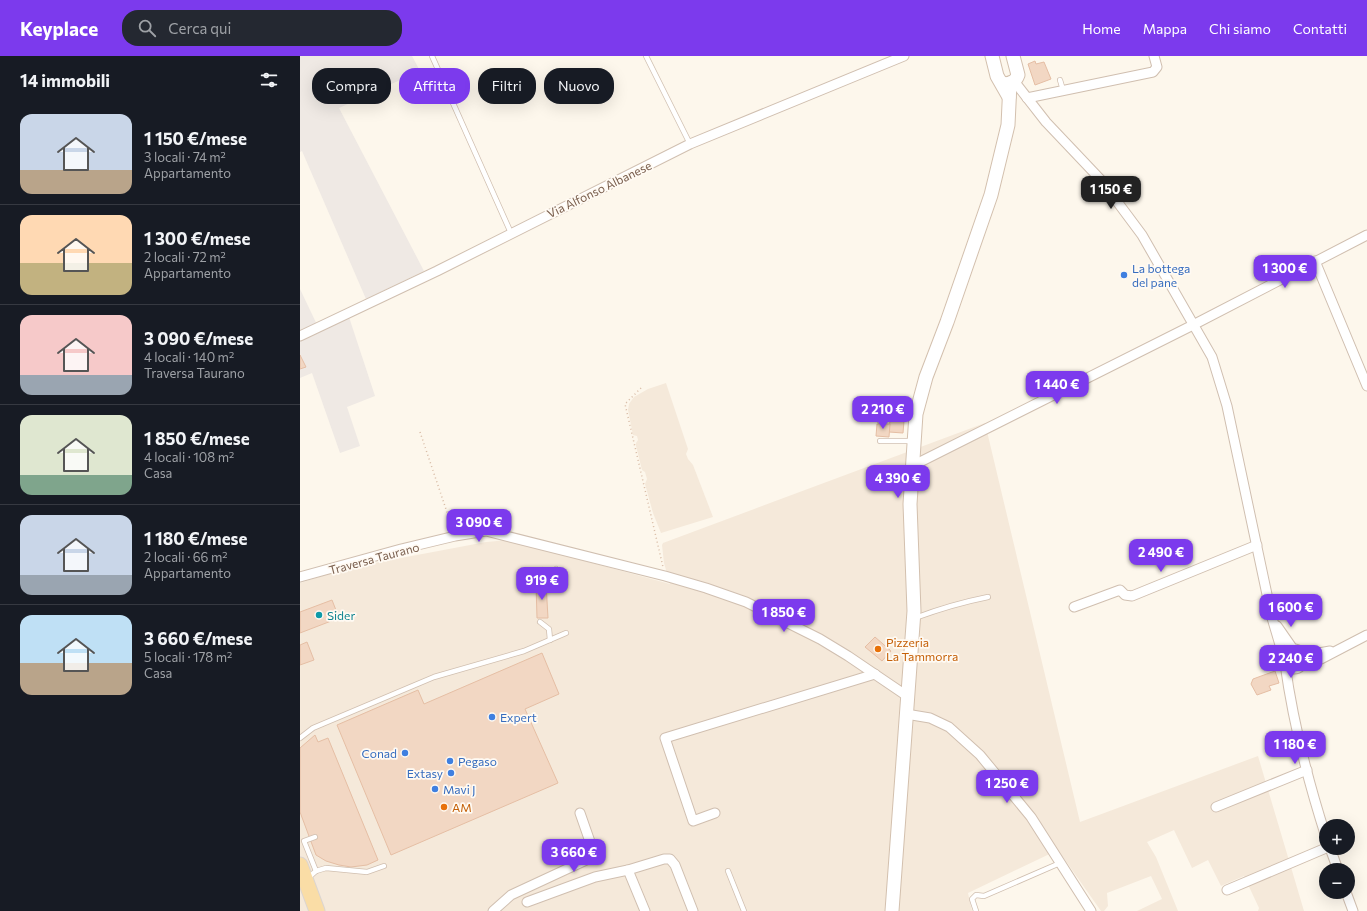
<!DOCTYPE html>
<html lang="it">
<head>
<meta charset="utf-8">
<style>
	:root { --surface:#171b24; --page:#242831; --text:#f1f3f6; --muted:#9ea1a6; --line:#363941; --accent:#7c3aed }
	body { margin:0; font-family:Commissioner,sans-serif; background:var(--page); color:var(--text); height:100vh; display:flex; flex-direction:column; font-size:15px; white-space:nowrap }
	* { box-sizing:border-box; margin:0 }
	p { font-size:13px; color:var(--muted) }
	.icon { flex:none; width:22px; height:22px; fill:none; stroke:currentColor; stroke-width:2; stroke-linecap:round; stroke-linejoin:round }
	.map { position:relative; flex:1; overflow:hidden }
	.sheet { display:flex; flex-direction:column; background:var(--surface); width:300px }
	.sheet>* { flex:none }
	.banner { position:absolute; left:12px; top:12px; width:380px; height:36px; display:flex; gap:8px }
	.tools { position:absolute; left:1019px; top:763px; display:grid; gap:8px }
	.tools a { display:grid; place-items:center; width:36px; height:36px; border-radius:50%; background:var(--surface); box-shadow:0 4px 16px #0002; font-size:20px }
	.price { position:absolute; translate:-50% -34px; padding:0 9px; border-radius:8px; background:var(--accent); color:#fff; font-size:13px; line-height:26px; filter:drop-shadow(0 1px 2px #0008) }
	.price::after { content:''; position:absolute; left:50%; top:24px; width:12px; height:9px; margin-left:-6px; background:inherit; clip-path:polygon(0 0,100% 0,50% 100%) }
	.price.active { background:#222; color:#fff }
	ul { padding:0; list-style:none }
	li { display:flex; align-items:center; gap:12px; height:100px; padding:0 20px }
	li+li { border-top:1px solid var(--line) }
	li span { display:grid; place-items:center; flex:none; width:112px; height:80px; border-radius:12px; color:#555 }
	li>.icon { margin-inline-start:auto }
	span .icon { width:48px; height:48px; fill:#fffc; stroke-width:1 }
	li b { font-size:17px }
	h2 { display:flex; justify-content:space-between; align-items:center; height:48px; padding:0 20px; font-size:17px }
	.pill { padding:0 14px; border-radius:16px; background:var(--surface); box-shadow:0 4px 16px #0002; font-size:14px; line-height:36px }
	.pill.active { background:var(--accent); color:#fff }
	header { display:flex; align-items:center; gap:24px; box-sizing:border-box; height:56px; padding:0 20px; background:var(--accent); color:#fff }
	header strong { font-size:19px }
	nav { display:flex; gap:22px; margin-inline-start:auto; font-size:14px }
	.search { width:280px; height:36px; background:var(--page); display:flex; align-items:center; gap:10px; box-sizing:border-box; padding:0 14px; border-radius:16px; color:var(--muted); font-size:15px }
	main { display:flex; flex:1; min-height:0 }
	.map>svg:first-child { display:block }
	.residential { fill:#f5e9da }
	.industrial { fill:#efe9e4 }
	.building { fill:#f2d7c3; stroke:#e5bea4 }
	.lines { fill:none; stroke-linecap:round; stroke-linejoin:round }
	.lane-casing { stroke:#d0bfb0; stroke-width:6 }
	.street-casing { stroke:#d0bfb0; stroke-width:11 }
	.secondary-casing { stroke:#d3c0ae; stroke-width:15 }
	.primary-casing { stroke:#dcd5d1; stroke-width:17 }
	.path { stroke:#d8bba5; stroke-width:1.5; stroke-dasharray:1 3; stroke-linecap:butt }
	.lane { stroke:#fff; stroke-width:4.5 }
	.street { stroke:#fff; stroke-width:9 }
	.secondary { stroke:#fff; stroke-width:13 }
	.primary { stroke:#fadda6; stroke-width:15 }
	.shop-dot { fill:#3f7fe0; stroke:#fffaf3; stroke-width:1.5 }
	.culture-dot { fill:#0f9aa8; stroke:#fffaf3; stroke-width:1.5 }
	.food-dot { fill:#e8710a; stroke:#fffaf3; stroke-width:1.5 }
	.labels { text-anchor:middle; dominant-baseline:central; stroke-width:3.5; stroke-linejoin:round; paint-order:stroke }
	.street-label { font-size:12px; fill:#795e4d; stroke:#fffaf3 }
	.shop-label { font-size:12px; fill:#366cbe; stroke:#fffaf3; text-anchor:start }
	.culture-label { font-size:12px; fill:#0d838f; stroke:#fffaf3; text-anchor:start }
	.food-label { font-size:12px; fill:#c56008; stroke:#fffaf3; text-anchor:start }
</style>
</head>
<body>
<header>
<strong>Keyplace</strong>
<div class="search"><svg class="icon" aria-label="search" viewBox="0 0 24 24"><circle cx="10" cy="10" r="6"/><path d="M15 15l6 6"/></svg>Cerca qui</div>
<nav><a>Home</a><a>Mappa</a><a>Chi siamo</a><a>Contatti</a></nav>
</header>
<main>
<section class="sheet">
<h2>14 immobili<svg class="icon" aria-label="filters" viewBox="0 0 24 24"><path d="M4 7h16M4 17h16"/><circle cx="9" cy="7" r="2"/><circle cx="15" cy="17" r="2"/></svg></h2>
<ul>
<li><span style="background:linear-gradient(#c9d6e8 70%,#b9a48a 0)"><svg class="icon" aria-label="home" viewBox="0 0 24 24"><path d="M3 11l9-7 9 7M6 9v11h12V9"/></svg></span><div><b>1 150 €/mese</b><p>3 locali · 74 m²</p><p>Appartamento</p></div></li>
<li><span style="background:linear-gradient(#ffd9b3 60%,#c2b280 0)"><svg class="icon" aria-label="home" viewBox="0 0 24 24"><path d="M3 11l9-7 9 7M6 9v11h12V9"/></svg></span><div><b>1 300 €/mese</b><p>2 locali · 72 m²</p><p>Appartamento</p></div></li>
<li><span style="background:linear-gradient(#f6c9c9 75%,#9aa5b1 0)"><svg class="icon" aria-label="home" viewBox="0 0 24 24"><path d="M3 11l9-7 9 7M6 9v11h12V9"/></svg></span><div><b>3 090 €/mese</b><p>4 locali · 140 m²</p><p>Traversa Taurano</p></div></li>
<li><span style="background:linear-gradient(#dfe7d0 75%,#7fa58c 0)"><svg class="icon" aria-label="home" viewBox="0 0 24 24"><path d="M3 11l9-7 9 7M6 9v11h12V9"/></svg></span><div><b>1 850 €/mese</b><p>4 locali · 108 m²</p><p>Casa</p></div></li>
<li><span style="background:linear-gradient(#c9d6e8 75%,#9aa5b1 0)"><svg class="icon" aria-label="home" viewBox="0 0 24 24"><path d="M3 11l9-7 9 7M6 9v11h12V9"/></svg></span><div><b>1 180 €/mese</b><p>2 locali · 66 m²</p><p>Appartamento</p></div></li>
<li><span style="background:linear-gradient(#bfe0f5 60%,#b9a48a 0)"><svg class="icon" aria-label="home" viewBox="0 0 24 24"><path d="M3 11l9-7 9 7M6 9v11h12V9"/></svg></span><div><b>3 660 €/mese</b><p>5 locali · 178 m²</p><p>Casa</p></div></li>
</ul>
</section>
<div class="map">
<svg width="1067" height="855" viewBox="0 0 1067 855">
	<rect width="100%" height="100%" fill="#fdf7ec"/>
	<g class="residential">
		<polygon points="366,327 388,393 386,398 388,403 393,409 413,461 361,477 353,457 345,428 347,423 345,416 342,414 336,390 336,387 338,384 337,380 333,379 328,354 329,348 334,341 348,333"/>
		<polygon points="685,367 780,766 958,700 1004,855 958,855 959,852 944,820 921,830 908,804 892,812 874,774 847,786 856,801 878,855 837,855 862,843 851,820 807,837 808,850 804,855 801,855 758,794 668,837 672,855 0,855 0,527 48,512 186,486 208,484 370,528 364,507 362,489 363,487"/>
	</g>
	<g class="industrial">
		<polygon points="0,0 112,0 120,15 39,52 124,215 66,243 2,95 0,96"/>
		<polygon points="0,233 20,275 49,261 75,340 47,351 60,390 40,397 12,317 0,322"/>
	</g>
	<g class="building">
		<polygon points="735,5 736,8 744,6 751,23 735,29 728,8"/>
		<polygon points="0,299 6,311 0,313"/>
		<polygon points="590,364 604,365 603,377 589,376"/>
		<polygon points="577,368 590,368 589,381 576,380"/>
		<polygon points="242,511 248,516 243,522 237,518"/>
		<polygon points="236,527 246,527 248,562 237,562"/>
		<polygon points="32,544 39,562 0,577 0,556"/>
		<polygon points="575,581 591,595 582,605 565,591"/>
		<polygon points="7,586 14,604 0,609 0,589"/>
		<polygon points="242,597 259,638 225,653 258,727 91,799 37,669 118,634 124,648"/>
		<polygon points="975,615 979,627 969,630 971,634 957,639 951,628 953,623"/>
		<polygon points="15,679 18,686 28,682 78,804 67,809 51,811 39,809 26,805 16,799 0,756 0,692"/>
	</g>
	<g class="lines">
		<defs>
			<g id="lane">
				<polyline points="132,0 211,177"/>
				<polyline points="346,0 390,88"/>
				<polyline points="760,24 763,34"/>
				<polyline points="850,214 859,209"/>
				<polyline points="580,365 615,355"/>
				<polyline points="580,385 608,385 612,387"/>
				<polyline points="238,527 256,513"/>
				<path d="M615,562c24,-9 48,-16 73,-21"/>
				<polyline points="240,566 249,573 250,584"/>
				<polyline points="0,682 13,672 134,621 224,595 266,577"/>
				<polyline points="15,781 4,785 16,815"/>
				<polyline points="428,815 444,855"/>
				<polyline points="8,822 16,815 26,812 67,816 84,810"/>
				<polyline points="676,855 672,843 676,839 684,840 760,807"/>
			</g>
			<g id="street">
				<polyline points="714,25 746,66 801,124 842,179 912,301 927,350 972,562 980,589 985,598"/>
				<polyline points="727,42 853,16 857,11 854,0"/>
				<polyline points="1015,205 1067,330"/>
				<polyline points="0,280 137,215 390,88 604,0"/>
				<polyline points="612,410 893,269 1067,179"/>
				<polyline points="0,521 101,493 155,480 186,475 365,520 406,532 446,546 520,583 548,600 607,640"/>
				<polyline points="774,551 820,534 825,539 832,540 957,489"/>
				<polyline points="977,570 993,593"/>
				<circle cx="994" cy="603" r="10"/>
				<polyline points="1000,595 1019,597 1030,595"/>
				<polyline points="1003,607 1017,605 1067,579"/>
				<path d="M985,608c8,58 23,117 41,173"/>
				<polyline points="606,658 630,662 649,671 680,699 731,761 791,855"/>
				<polyline points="916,751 1007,714"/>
				<polyline points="415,757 393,765 365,682 575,618"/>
				<polyline points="1030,792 1038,814"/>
				<polyline points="328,814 345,855"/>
				<polyline points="927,834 1026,792"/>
				<polyline points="1046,836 1053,855"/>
				<polyline points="227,846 295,821 328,814 364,803 370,803 375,809 393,855"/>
				<polyline points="193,855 211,839 295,800 280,757"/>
			</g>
			<g id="secondary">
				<polyline points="692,0 697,20 709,41"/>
				<path d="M703,27l2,1c7,-1 11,-3 13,-9l-5,-19"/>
				<polyline points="592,855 614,555 610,448 616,358 626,321 647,266 691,139 708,69 710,27"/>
			</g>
			<polyline id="primary" points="0,809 17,855"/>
		</defs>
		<use href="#lane" class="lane-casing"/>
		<use href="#street" class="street-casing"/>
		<use href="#secondary" class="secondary-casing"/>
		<use href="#primary" class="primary-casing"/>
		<g class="path">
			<polyline points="341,332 325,348 363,511"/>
			<polyline points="120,376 152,471"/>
		</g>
		<use href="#lane" class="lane"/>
		<use href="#street" class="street"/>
		<use href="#secondary" class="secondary"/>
		<use href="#primary" class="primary"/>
	</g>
	<g class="shop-dot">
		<circle cx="824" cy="219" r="4"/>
		<circle cx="192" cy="661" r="4"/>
		<circle cx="105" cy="697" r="4"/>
		<circle cx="150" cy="705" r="4"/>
		<circle cx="151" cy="717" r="4"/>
		<circle cx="135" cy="733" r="4"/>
	</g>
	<circle class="culture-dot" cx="19" cy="559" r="4"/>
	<g class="food-dot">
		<circle cx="578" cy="593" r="4"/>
		<circle cx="144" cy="751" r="4"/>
	</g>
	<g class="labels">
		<g class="street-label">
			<text transform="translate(299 133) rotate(-26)">Via Alfonso Albanese</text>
			<text transform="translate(74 502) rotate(-15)">Traversa Taurano</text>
		</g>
		<g class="shop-label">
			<text x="832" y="212">La bottega<tspan x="832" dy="14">del pane</tspan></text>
			<text x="200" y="661">Expert</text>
			<text x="97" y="697" text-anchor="end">Conad</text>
			<text x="158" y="705">Pegaso</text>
			<text x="143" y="717" text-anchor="end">Extasy</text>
			<text x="143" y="733">Mavi J</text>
		</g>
		<g class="culture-label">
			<text x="27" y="559">Sider</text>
		</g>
		<g class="food-label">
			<text x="586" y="586">Pizzeria<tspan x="586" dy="14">La Tammorra</tspan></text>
			<text x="152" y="751">AM</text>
		</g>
	</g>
</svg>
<div class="tools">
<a>+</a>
<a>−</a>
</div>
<b class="price active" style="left:811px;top:154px">1 150 €</b>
<b class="price" style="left:985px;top:233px">1 300 €</b>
<b class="price" style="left:757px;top:349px">1 440 €</b>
<b class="price" style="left:583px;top:374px">2 210 €</b>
<b class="price" style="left:598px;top:443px">4 390 €</b>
<b class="price" style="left:179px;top:487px">3 090 €</b>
<b class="price" style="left:861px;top:517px">2 490 €</b>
<b class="price" style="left:242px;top:545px">919 €</b>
<b class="price" style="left:991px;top:572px">1 600 €</b>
<b class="price" style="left:484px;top:577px">1 850 €</b>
<b class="price" style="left:991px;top:623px">2 240 €</b>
<b class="price" style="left:995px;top:709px">1 180 €</b>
<b class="price" style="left:707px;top:748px">1 250 €</b>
<b class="price" style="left:274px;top:817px">3 660 €</b>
<div class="banner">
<a class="pill">Compra</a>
<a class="pill active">Affitta</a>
<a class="pill">Filtri</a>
<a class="pill">Nuovo</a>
</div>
</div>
</main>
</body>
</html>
